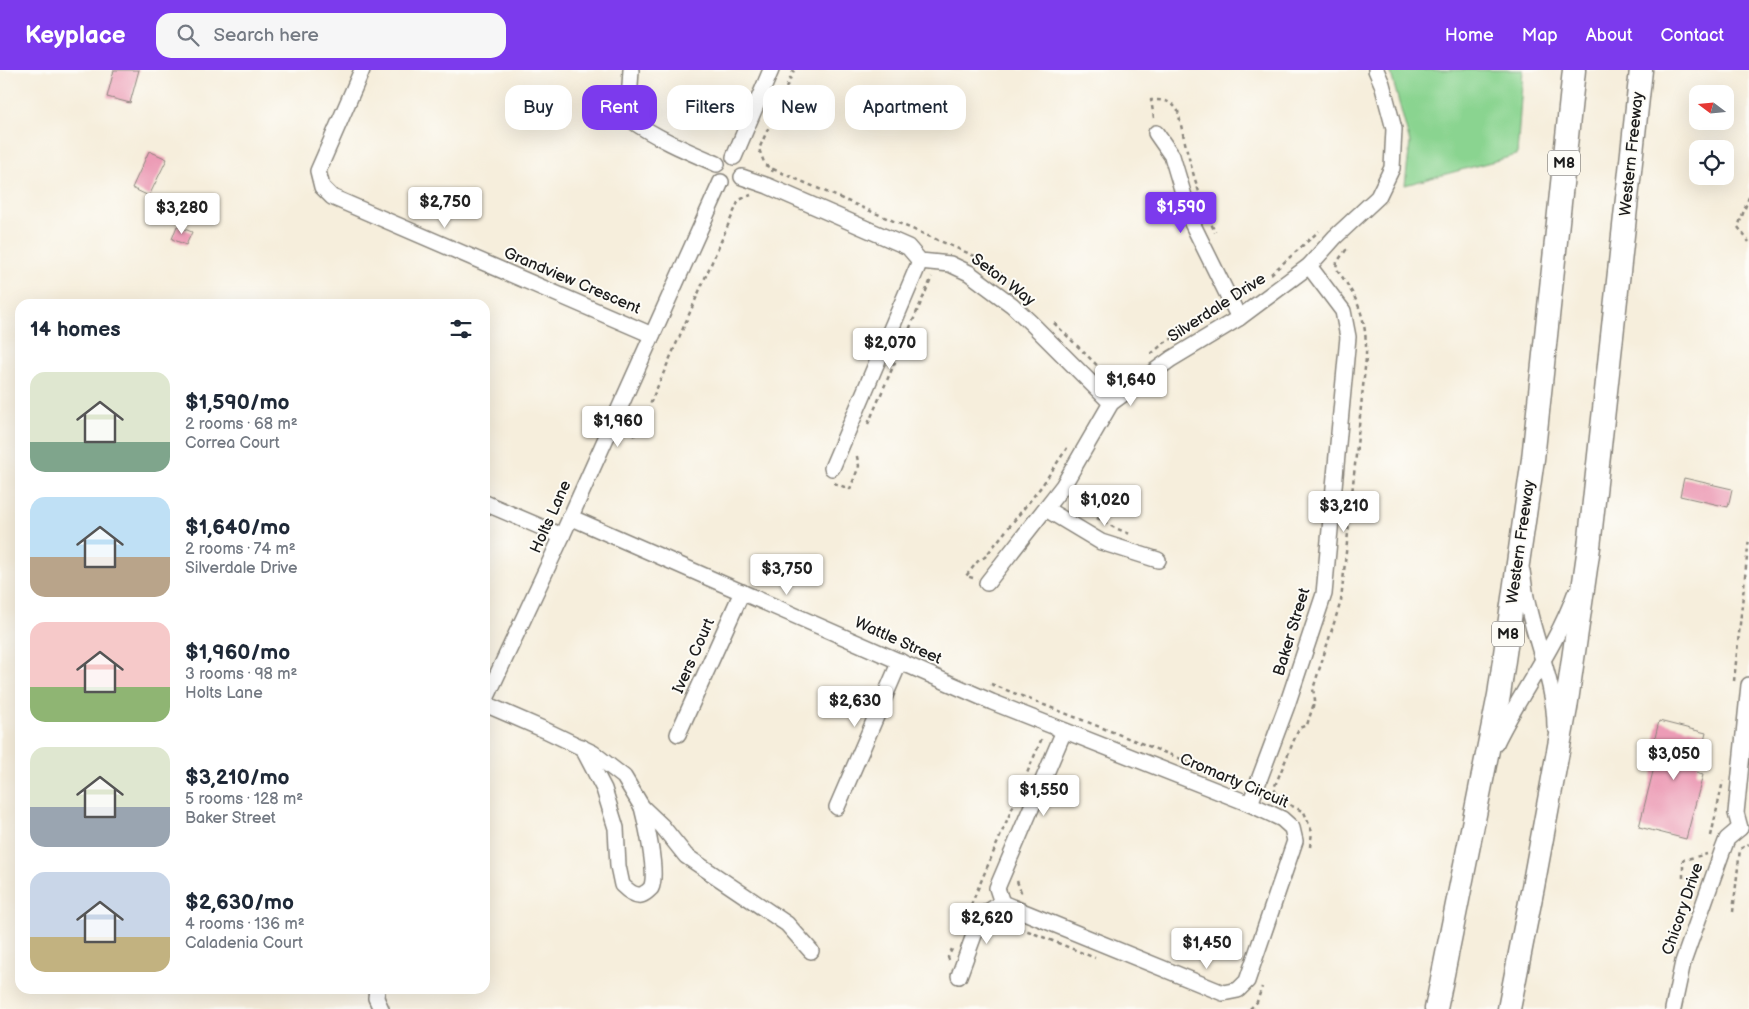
<!DOCTYPE html>
<html lang="en">
<head>
<meta charset="utf-8">
<style>
	:root { --surface:#fff; --page:#f6f6f7; --text:#1f2937; --muted:#747a83; --accent:#7c3aed }
	body { margin:0; font-family:"Balsamiq Sans",sans-serif; background:var(--page); color:var(--text); height:100vh; display:flex; flex-direction:column; font-size:19px; white-space:nowrap }
	* { box-sizing:border-box; margin:0 }
	p { font-size:16px; color:var(--muted) }
	.icon { flex:none; width:28px; height:28px; fill:none; stroke:currentColor; stroke-width:2; stroke-linecap:round; stroke-linejoin:round }
	.map { position:relative; flex:1; overflow:hidden }
	.details { position:absolute; left:15px; top:229px; width:475px; height:695px; display:flex; flex-direction:column; background:var(--surface); border-radius:15px; box-shadow:0 5px 20px #0002 }
	.details>* { flex:none }
	.hud { position:absolute; left:505px; top:15px; width:475px; height:45px; display:flex; gap:10px }
	.needle { width:32px; rotate:286deg }
	.controls { position:absolute; left:1689px; top:15px; display:grid; gap:10px }
	.controls a { display:grid; place-items:center; width:45px; height:45px; border-radius:10px; background:var(--surface); box-shadow:0 5px 20px #0002; font-size:25px }
	.price { position:absolute; translate:-50% -42px; padding:0 11px; border-radius:5px; background:#fff; color:#222; font-size:16px; line-height:32px; filter:drop-shadow(0 1px 2px #0008) }
	.price::after { content:''; position:absolute; left:50%; top:30px; width:15px; height:11px; margin-left:-8px; background:inherit; clip-path:polygon(0 0,100% 0,50% 100%) }
	.price.active { background:var(--accent); color:#fff }
	ul { padding:0; list-style:none }
	li { display:flex; align-items:center; gap:15px; height:125px; padding:0 15px }
	li span { display:grid; place-items:center; flex:none; width:140px; height:100px; border-radius:15px; color:#555 }
	li>.icon { margin-inline-start:auto }
	span .icon { width:60px; height:60px; fill:#fffc; stroke-width:1 }
	li b { font-size:21px }
	h2 { display:flex; justify-content:space-between; align-items:center; height:60px; padding:0 15px; font-size:21px }
	.pill { padding:0 18px; border-radius:15px; background:var(--surface); box-shadow:0 5px 20px #0002; font-size:18px; line-height:45px }
	.pill.active { background:var(--accent); color:#fff }
	header { display:flex; align-items:center; gap:30px; box-sizing:border-box; height:70px; padding:0 25px; background:var(--accent); color:#fff }
	header strong { font-size:24px }
	nav { display:flex; gap:28px; margin-inline-start:auto; font-size:18px }
	.search { width:350px; height:45px; background:var(--page); display:flex; align-items:center; gap:12px; box-sizing:border-box; padding:0 18px; border-radius:15px; color:var(--muted); font-size:19px }
	.map>svg:first-child { display:block }
	.green { fill:#8ad490; stroke:#537856 }
	.building { fill:#ec9cb6 }
	.lines { fill:none; stroke-linecap:round; stroke-linejoin:round }
	.minor-casing { stroke:#89857c; stroke-width:18 }
	.highway-casing { stroke:#89857c; stroke-width:25 }
	.path { stroke:#89857c; stroke-width:2.5; stroke-dasharray:4 4; stroke-linecap:butt }
	.minor { stroke:#fff; stroke-width:15 }
	.highway { stroke:#fff; stroke-width:22 }
	.labels { text-anchor:middle; dominant-baseline:central; stroke-width:4; stroke-linejoin:round; paint-order:stroke }
	.shield { fill:#fdfcf7; stroke:#605f5e; stroke-width:1 }
	.shield-label { font-size:15px; font-weight:bold; fill:#1c1c1c }
	.street-label { font-size:16px; fill:#1c1c1c; stroke:#fdfcf7 }
</style>
</head>
<body>
<header>
<strong>Keyplace</strong>
<div class="search"><svg class="icon" aria-label="search" viewBox="0 0 24 24"><circle cx="10" cy="10" r="6"/><path d="M15 15l6 6"/></svg>Search here</div>
<nav><a>Home</a><a>Map</a><a>About</a><a>Contact</a></nav>
</header>
<div class="map">
<svg width="1749" height="939" viewBox="0 0 1749 939">
	<rect width="100%" height="100%" fill="#fdfcf7"/>
	<filter id="ink" filterUnits="userSpaceOnUse"><feTurbulence type="fractalNoise" baseFrequency=".02" numOctaves="2"/><feDisplacementMap in="SourceGraphic" scale="10" xChannelSelector="R" yChannelSelector="G"/><feConvolveMatrix kernelMatrix="1 2 1 2 8 2 1 2 1" color-interpolation-filters="sRGB"/></filter>
	<filter id="wash" filterUnits="userSpaceOnUse"><feTurbulence type="fractalNoise" baseFrequency=".0096" numOctaves="4" result="noise"/><feDisplacementMap in="SourceGraphic" scale="20" xChannelSelector="R" yChannelSelector="G"/><feGaussianBlur stdDeviation="1.12" result="paint"/><feColorMatrix in="noise" values="0 0 0 0 0 0 0 0 0 0 0 0 0 0 0 0 0 1.4 0 .05"/><feComposite in="paint" operator="in"/></filter>
	<g filter="url(#wash)">
		<rect width="100%" height="100%" fill="#f6eedc"/>
		<polygon class="green" points="1390,0 1523,0 1517,85 1405,115 1410,73"/>
		<g id="blocks">
			<g class="building">
				<polygon points="114,0 139,0 130,33 107,27"/>
				<polygon points="149,81 167,89 149,126 132,118"/>
				<polygon points="177,156 192,162 186,175 172,169"/>
				<polygon points="1684,408 1732,419 1728,437 1680,426"/>
				<polygon points="1659,651 1706,663 1696,703 1703,705 1686,769 1639,757 1660,674 1654,672"/>
			</g>
		</g>
	</g>
	<g filter="url(#ink)">
		<use href="#blocks" fill-opacity="0" stroke="#89857c" stroke-width="1"/>
		<g class="lines">
			<defs>
				<g id="minor">
					<polyline points="362,0 318,101 322,117 332,127 652,265"/>
					<path d="M631,0l-2,31 2,19c27,19 56,31 86,44"/>
					<polyline points="1156,63 1172,86 1192,153 1239,248"/>
					<polyline points="734,87 771,0"/>
					<polyline points="742,107 768,116 908,177 920,191 950,194 969,203 1012,235 1031,253 1111,333"/>
					<polyline points="832,398 920,191"/>
					<polyline points="485,433 562,466"/>
					<polyline points="1046,439 1101,472 1158,490"/>
					<polyline points="570,447 992,632 1250,734 1282,749 1292,758 1295,771 1247,911 1238,920 1223,923 1002,833"/>
					<path d="M1522,501c2,12 3,24 6,35 9,41 27,79 27,121"/>
					<polyline points="987,513 1063,416 1111,333 1171,289 1239,248 1309,196 1335,167 1378,127 1392,98 1394,59 1382,14 1376,0"/>
					<polyline points="485,631 562,466 721,112"/>
					<polyline points="485,634 545,660 593,683 624,707 642,737 662,756 686,786 787,854 811,881"/>
					<polyline points="678,664 742,522"/>
					<path d="M1496,673c24,-50 60,-96 79,-149"/>
					<path d="M582,677l22,42 12,39 2,38 4,19c6,6 15,14 23,8 2,-1 5,-4 6,-5 7,-14 -5,-65 -9,-81"/>
					<polyline points="1250,734 1287,635 1324,524 1348,267 1343,241 1309,196"/>
					<polyline points="837,737 900,591"/>
					<polyline points="1740,758 1736,743 1749,615"/>
					<polyline points="1002,833 997,818 1064,661"/>
					<polyline points="959,906 981,846 1002,833"/>
					<polyline points="377,919 376,928 381,939"/>
					<polyline points="1673,939 1683,892 1722,782 1727,769 1740,758"/>
				</g>
				<g id="highway">
					<polyline points="1436,939 1499,625 1533,389 1574,0"/>
					<polyline points="1509,939 1533,817 1566,638 1589,477 1641,0"/>
				</g>
			</defs>
			<use href="#minor" class="minor-casing"/>
			<use href="#highway" class="highway-casing"/>
			<g class="path">
				<path d="M1154,48l-3,-18c13,0 20,0 27,11 8,39 20,86 37,121"/>
				<polyline points="773,99 977,187 998,201 1023,224"/>
				<polyline points="772,102 773,99 765,95 759,79 794,0"/>
				<polyline points="1749,127 1738,157 1749,172"/>
				<polyline points="1271,204 1319,161"/>
				<polyline points="1054,253 1109,307 1120,308"/>
				<polyline points="1151,284 1164,273 1188,260"/>
				<polyline points="868,354 932,207"/>
				<polyline points="625,360 636,366 739,130 751,125"/>
				<polyline points="834,413 850,419 859,396 856,382"/>
				<polyline points="1069,432 1113,457 1130,464"/>
				<polyline points="973,508 966,506 978,491 985,487 1041,417 1067,378"/>
				<polyline points="1734,611 1749,468"/>
				<polyline points="991,614 1242,713"/>
				<polyline points="1711,766 1723,711"/>
				<path d="M1310,777l2,-15 -8,-20 -26,-13 -4,-11 25,-60 8,-3 8,-25 -2,-11 28,-88 25,-243c1,-40 -7,-58 -30,-90l1,-6 9,-12 -2,-2"/>
				<polyline points="1683,808 1683,790 1707,784"/>
				<polyline points="1017,811 1021,822 1020,824"/>
				<polyline points="971,835 1042,668"/>
				<polyline points="1733,842 1740,779 1749,774"/>
				<polyline points="1009,850 1008,853 1095,888"/>
				<polyline points="949,890 948,887 953,877"/>
				<polyline points="1250,939 1257,932 1262,917"/>
			</g>
			<use href="#minor" class="minor"/>
			<use href="#highway" class="highway"/>
		</g>
	</g>
	<g class="labels">
		<g class="shield">
			<rect x="1548" y="80.5" width="32" height="25" rx="4"/>
			<rect x="1492" y="551.5" width="32" height="25" rx="4"/>
		</g>
		<g class="shield-label">
			<text x="1564" y="93">M8</text>
			<text x="1508" y="564">M8</text>
		</g>
		<g class="street-label">
			<text transform="translate(1632 84) rotate(-84)">Western Freeway</text>
			<text transform="translate(1003 210) rotate(37)">Seton Way</text>
			<text transform="translate(572 211) rotate(23)">Grandview Crescent</text>
			<text transform="translate(1217 238) rotate(-33)">Silverdale Drive</text>
			<text transform="translate(551 447) rotate(-66)">Holts Lane</text>
			<text transform="translate(1521 472) rotate(-82)">Western Freeway</text>
			<text transform="translate(1292 562) rotate(-73)">Baker Street</text>
			<text transform="translate(898 571) rotate(24)">Wattle Street</text>
			<text transform="translate(694 586) rotate(-66)">Ivers Court</text>
			<text transform="translate(1234 711) rotate(23)">Cromarty Circuit</text>
			<text transform="translate(1683 839) rotate(-71)">Chicory Drive</text>
		</g>
	</g>
</svg>
<div class="controls">
<a><svg class="needle" viewBox="-14 -14 28 28"><path d="M0-13l5 13h-10z" fill="#e53935"/><path d="M0 13l5-13h-10z" fill="#747a83"/></svg></a>
<a><svg class="icon" aria-label="locate" viewBox="0 0 24 24"><circle cx="12" cy="12" r="6"/><path d="M12 2v4M12 18v4M2 12h4M18 12h4"/></svg></a>
</div>
<b class="price" style="left:445px;top:159px">$2,750</b>
<b class="price active" style="left:1181px;top:164px">$1,590</b>
<b class="price" style="left:182px;top:165px">$3,280</b>
<b class="price" style="left:890px;top:300px">$2,070</b>
<b class="price" style="left:1131px;top:337px">$1,640</b>
<b class="price" style="left:618px;top:378px">$1,960</b>
<b class="price" style="left:1105px;top:457px">$1,020</b>
<b class="price" style="left:1344px;top:463px">$3,210</b>
<b class="price" style="left:787px;top:526px">$3,750</b>
<b class="price" style="left:855px;top:658px">$2,630</b>
<b class="price" style="left:1674px;top:711px">$3,050</b>
<b class="price" style="left:1044px;top:747px">$1,550</b>
<b class="price" style="left:987px;top:875px">$2,620</b>
<b class="price" style="left:1207px;top:900px">$1,450</b>
<div class="hud">
<a class="pill">Buy</a>
<a class="pill active">Rent</a>
<a class="pill">Filters</a>
<a class="pill">New</a>
<a class="pill">Apartment</a>
</div>
<section class="details">
<h2>14 homes<svg class="icon" aria-label="filters" viewBox="0 0 24 24"><path d="M4 7h16M4 17h16"/><circle cx="9" cy="7" r="2"/><circle cx="15" cy="17" r="2"/></svg></h2>
<ul>
<li><span style="background:linear-gradient(#dfe7d0 70%,#7fa58c 0)"><svg class="icon" aria-label="home" viewBox="0 0 24 24"><path d="M3 11l9-7 9 7M6 9v11h12V9"/></svg></span><div><b>$1,590/mo</b><p>2 rooms · 68 m²</p><p>Correa Court</p></div></li>
<li><span style="background:linear-gradient(#bfe0f5 60%,#b9a48a 0)"><svg class="icon" aria-label="home" viewBox="0 0 24 24"><path d="M3 11l9-7 9 7M6 9v11h12V9"/></svg></span><div><b>$1,640/mo</b><p>2 rooms · 74 m²</p><p>Silverdale Drive</p></div></li>
<li><span style="background:linear-gradient(#f6c9c9 65%,#8fb573 0)"><svg class="icon" aria-label="home" viewBox="0 0 24 24"><path d="M3 11l9-7 9 7M6 9v11h12V9"/></svg></span><div><b>$1,960/mo</b><p>3 rooms · 98 m²</p><p>Holts Lane</p></div></li>
<li><span style="background:linear-gradient(#dfe7d0 60%,#9aa5b1 0)"><svg class="icon" aria-label="home" viewBox="0 0 24 24"><path d="M3 11l9-7 9 7M6 9v11h12V9"/></svg></span><div><b>$3,210/mo</b><p>5 rooms · 128 m²</p><p>Baker Street</p></div></li>
<li><span style="background:linear-gradient(#c9d6e8 65%,#c2b280 0)"><svg class="icon" aria-label="home" viewBox="0 0 24 24"><path d="M3 11l9-7 9 7M6 9v11h12V9"/></svg></span><div><b>$2,630/mo</b><p>4 rooms · 136 m²</p><p>Caladenia Court</p></div></li>
</ul>
</section>
</div>
</body>
</html>
